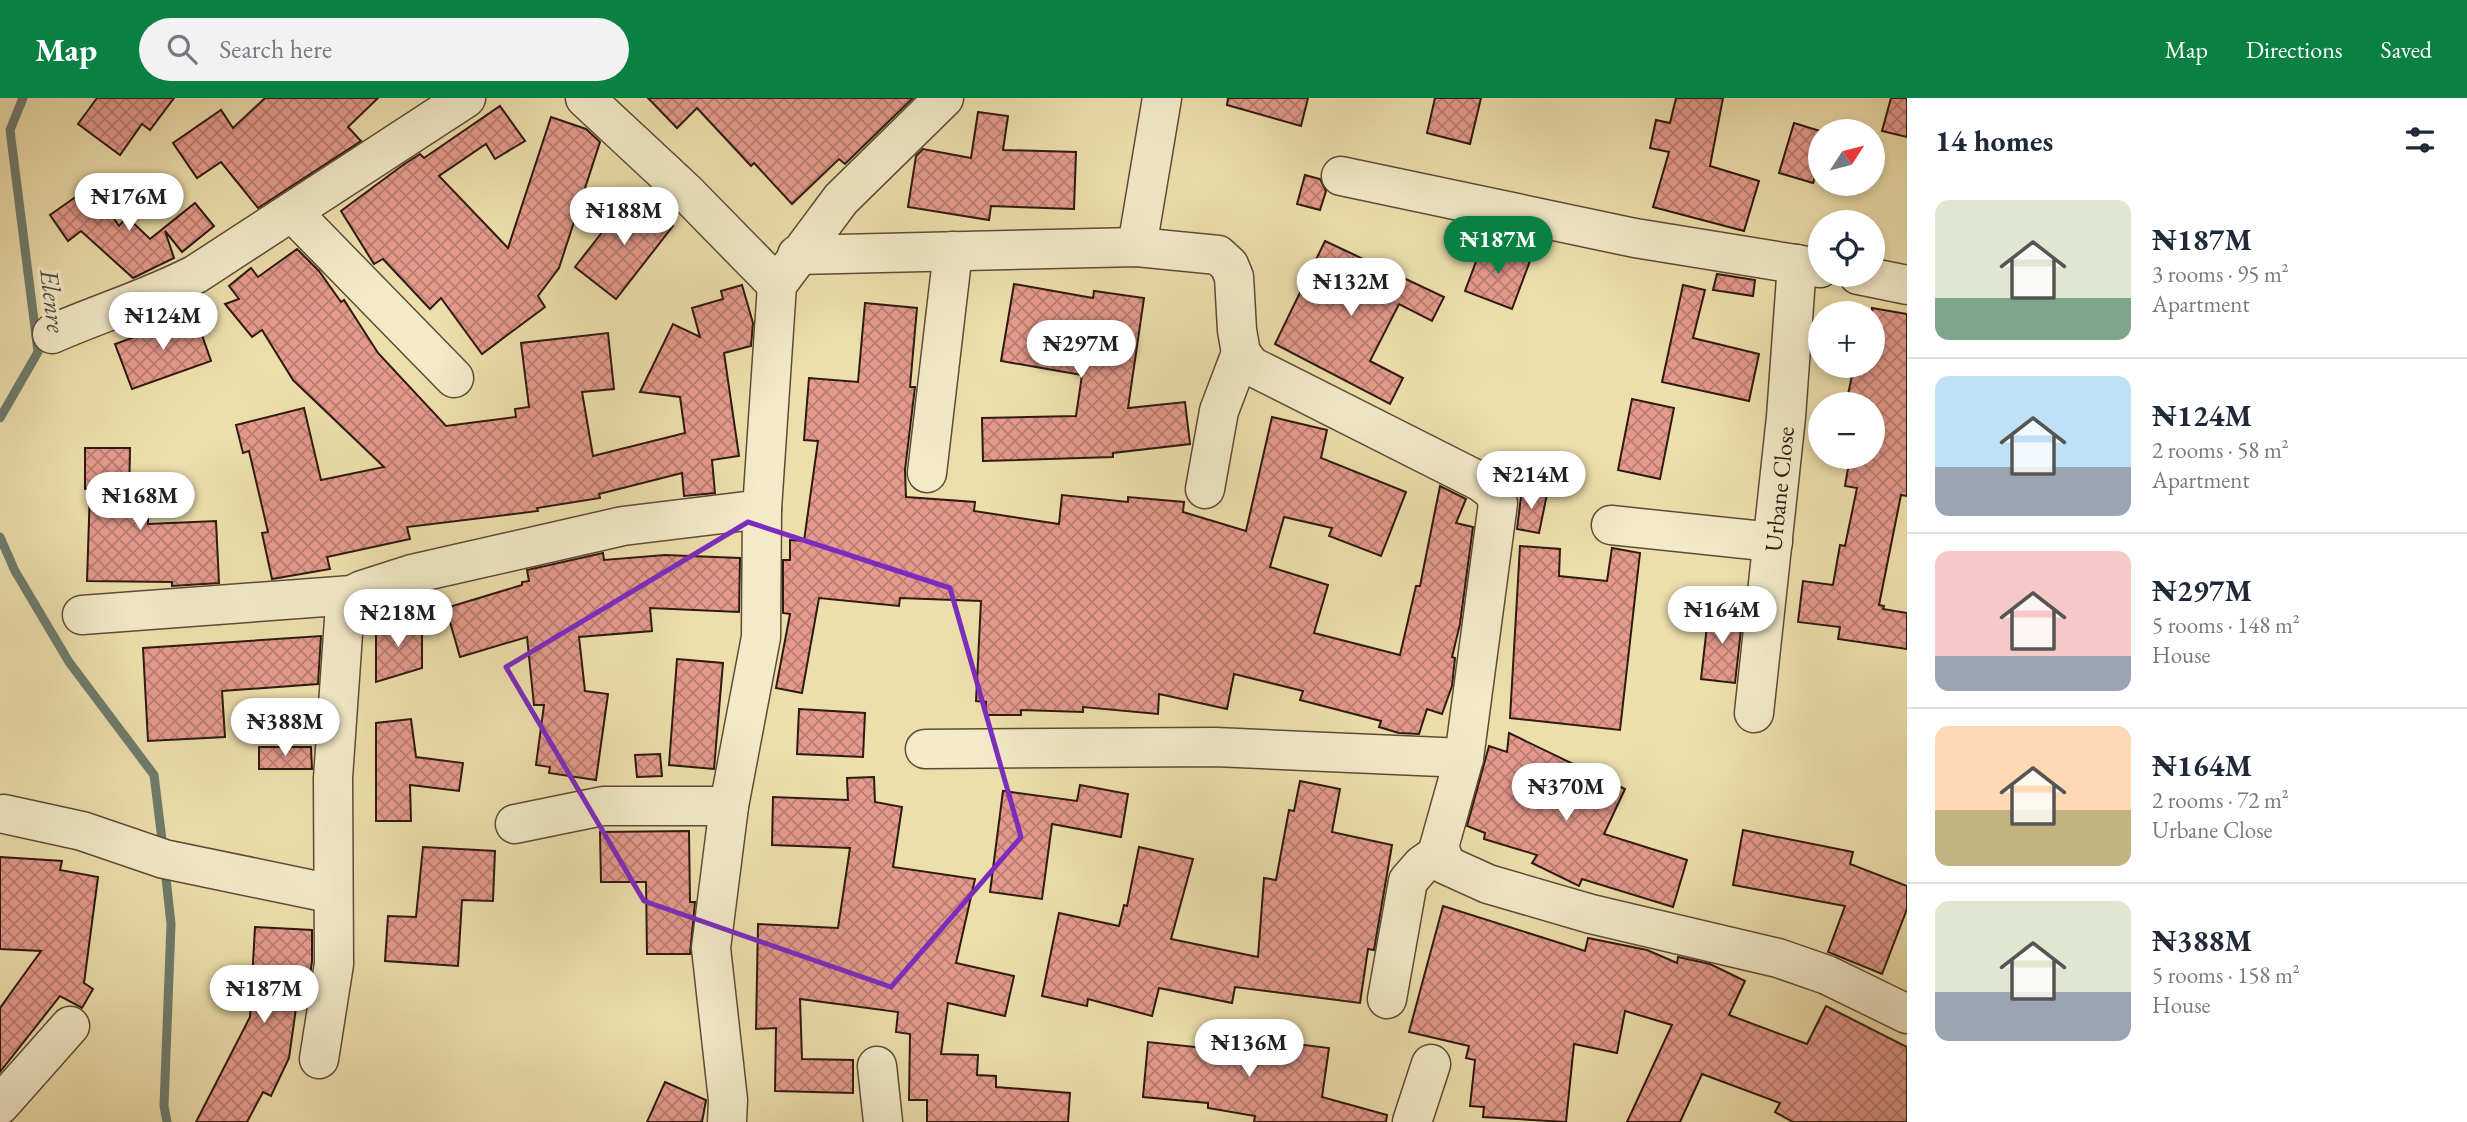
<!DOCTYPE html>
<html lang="en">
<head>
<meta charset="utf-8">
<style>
	:root { --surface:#fff; --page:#f2f2f3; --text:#1f2937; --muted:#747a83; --line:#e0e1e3; --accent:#0b8043 }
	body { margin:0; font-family:"EB Garamond",serif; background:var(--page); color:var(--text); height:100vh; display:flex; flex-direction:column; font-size:26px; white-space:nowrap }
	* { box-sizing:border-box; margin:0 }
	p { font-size:23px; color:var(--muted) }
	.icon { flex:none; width:38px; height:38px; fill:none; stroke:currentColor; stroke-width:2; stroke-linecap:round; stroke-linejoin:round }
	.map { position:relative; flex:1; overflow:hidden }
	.side { display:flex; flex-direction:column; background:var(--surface); width:560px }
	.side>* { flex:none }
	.needle { width:46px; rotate:54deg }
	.tools { position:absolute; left:1808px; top:21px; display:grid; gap:14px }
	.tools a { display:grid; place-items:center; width:77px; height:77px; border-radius:50%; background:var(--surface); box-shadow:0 4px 10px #0003; font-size:35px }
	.price { position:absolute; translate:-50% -60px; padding:0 16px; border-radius:24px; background:#fff; color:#222; font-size:23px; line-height:46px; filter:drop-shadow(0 2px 4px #0008) }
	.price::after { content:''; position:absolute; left:50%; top:42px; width:21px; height:16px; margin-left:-10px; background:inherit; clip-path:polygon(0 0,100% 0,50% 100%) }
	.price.active { background:var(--accent); color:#fff }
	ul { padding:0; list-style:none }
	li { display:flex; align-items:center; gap:21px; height:175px; padding:0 28px }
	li+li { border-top:2px solid var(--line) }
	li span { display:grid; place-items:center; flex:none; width:196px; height:140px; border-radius:14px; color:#555 }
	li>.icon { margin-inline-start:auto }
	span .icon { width:84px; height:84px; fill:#fffc; stroke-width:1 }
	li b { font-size:30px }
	h2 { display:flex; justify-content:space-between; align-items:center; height:84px; padding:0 28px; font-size:30px }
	header { display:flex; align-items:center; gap:42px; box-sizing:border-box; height:98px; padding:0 35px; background:var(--accent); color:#fff }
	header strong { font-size:33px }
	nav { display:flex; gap:38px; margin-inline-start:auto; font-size:24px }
	.search { width:490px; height:63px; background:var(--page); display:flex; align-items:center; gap:18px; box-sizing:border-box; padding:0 24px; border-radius:38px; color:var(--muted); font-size:26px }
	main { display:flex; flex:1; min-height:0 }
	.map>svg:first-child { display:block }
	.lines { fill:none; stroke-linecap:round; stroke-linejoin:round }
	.stream { stroke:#6e7c6d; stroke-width:9 }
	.building { fill:url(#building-cross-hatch); stroke:#2e1a0f; stroke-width:2 }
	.minor-casing { stroke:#5e4b36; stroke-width:41 }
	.minor { stroke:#f3eac9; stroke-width:38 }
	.marked { fill:none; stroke:#7b2cbf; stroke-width:5; stroke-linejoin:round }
	.labels { text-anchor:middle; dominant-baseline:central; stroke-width:7; stroke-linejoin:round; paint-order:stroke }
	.street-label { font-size:24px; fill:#2e1a0f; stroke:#f3eac9 }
	.water-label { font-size:26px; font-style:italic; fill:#4e4b3e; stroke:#f3eac9 }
</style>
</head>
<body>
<header>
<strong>Map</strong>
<div class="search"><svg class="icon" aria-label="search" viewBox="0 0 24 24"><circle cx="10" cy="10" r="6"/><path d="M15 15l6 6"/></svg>Search here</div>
<nav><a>Map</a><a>Directions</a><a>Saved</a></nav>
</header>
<main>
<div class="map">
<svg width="1907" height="1024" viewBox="0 0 1907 1024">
	<defs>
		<pattern id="building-cross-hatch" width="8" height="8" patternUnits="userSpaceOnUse" patternTransform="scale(1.75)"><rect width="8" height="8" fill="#e59a8d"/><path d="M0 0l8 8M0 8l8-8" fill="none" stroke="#ba7d72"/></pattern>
	</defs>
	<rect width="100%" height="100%" fill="#eddfac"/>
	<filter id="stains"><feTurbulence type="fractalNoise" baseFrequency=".00286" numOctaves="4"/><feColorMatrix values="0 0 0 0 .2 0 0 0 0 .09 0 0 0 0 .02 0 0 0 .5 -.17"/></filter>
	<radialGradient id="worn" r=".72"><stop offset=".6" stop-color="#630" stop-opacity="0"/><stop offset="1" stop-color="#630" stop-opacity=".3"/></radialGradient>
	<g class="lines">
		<g class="stream">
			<polyline points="0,320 38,254 10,32 23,0"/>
			<polyline points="0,439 15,473 69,564 154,677 163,750"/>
			<polyline points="165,771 171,826 164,1008 167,1024"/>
		</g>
	</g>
	<g class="building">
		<polygon points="97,0 174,0 150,32 142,26 120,57 78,26"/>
		<polygon points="265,0 378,0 348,29 361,43 258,110 221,64 197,80 173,45 221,12 233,30"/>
		<polygon points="648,0 913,0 845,66 839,61 792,106 754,65 751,68 697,10 677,30"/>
		<polygon points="1228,0 1308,0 1301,28 1227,7"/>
		<polygon points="1435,0 1481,0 1470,46 1427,35"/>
		<polygon points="1676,0 1723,0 1710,68 1759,83 1744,133 1653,109 1669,54 1650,50 1656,22 1670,25"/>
		<polygon points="1891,0 1907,0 1907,39 1882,33"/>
		<polygon points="500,8 525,43 495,61 486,46 439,78 508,150 551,19 586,31 600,44 559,170 538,198 545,209 482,256 441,200 430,211 383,161 374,166 341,113 403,67 420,56 424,60"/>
		<polygon points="978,14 1008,18 1003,52 1076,54 1074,111 991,108 989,122 908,109 916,58 923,51 971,60"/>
		<polygon points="1794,25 1820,33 1820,62 1813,85 1779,75"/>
		<polygon points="1305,77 1320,81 1326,93 1320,112 1297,106"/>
		<polygon points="84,93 91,101 97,96 119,128 127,119 150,141 195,105 214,128 182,154 165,133 174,160 133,180 81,133 68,143 50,117"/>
		<polygon points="632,96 673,128 616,201 575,169"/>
		<polygon points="1325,143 1444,199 1432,223 1399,206 1370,263 1403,280 1390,306 1275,246"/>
		<polygon points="1483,145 1530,163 1512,211 1465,193"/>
		<polygon points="297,151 319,173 341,204 344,202 378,255 446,328 516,319 515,311 529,309 521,245 608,235 614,291 582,294 593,358 685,335 680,299 640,294 673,226 700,239 692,210 723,201 721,193 742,187 753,225 751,248 724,255 739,358 712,362 715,395 684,398 682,375 599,396 600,400 537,410 538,413 407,429 410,441 327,459 330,471 272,481 262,435 268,434 253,370 249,353 243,355 236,327 304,310 321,382 384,369 293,282 262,232 252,239 225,206 239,201 229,188 251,170 258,179"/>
		<polygon points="1717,176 1755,182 1753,198 1713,192"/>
		<polygon points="1014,186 1093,200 1094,193 1144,200 1128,310 1185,304 1190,346 1113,355 1113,359 983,363 982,320 1076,318 1082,277 1001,263"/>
		<polygon points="1683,187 1705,192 1693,240 1759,256 1749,303 1662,284"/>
		<polygon points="865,205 917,210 910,289 915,289 905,372 906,399 975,404 974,413 1059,426 1062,397 1128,404 1128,399 1184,404 1183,414 1246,433 1272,319 1327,332 1321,360 1406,394 1381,458 1329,438 1332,430 1284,419 1270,469 1328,487 1314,535 1400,557 1416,488 1420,488 1440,388 1466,401 1456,425 1473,429 1460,526 1452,559 1455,560 1452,588 1442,616 1427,611 1419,636 1399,635 1379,629 1381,623 1300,602 1303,593 1234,576 1227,611 1159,596 1158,616 1083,609 1083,614 1021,612 1021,617 985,617 986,604 976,603 981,503 900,500 899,508 819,500 802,595 776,590 790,516 783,515 783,462 790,462 790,442 804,443 818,343 804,342 809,280 858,284"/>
		<polygon points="1872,210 1907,216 1907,398 1901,397 1879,507 1884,508 1883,511 1907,515 1907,551 1838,541 1840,529 1798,524 1803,483 1833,487 1840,447 1845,448 1857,390 1845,388 1850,359 1872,359 1872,306 1846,306 1854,268 1872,268"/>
		<polygon points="195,217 211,263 132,291 115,246"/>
		<polygon points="1632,301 1674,310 1660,381 1618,372"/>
		<polygon points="85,350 130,350 129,405 148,405 148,426 216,423 219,485 172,488 172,484 87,483 90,391 85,391"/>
		<polygon points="1522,391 1547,396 1539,435 1517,431"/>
		<polygon points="1520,448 1560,451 1559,478 1607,483 1612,450 1640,455 1620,632 1510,620"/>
		<polygon points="603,455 604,462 665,457 740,460 739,514 650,510 652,533 579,539 585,593 608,596 596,682 549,675 550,669 536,667 544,607 534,607 527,539 460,559 446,510 522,487 522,484 529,483 527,472"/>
		<polygon points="1709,510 1743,514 1735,585 1701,581"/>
		<polygon points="376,524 422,524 422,570 376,584"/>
		<polygon points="321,538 318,586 222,593 225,639 148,643 143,550"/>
		<polygon points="677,561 723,565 714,671 669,667"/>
		<polygon points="799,611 865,615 863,659 797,656"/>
		<polygon points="411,621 416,659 463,665 459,693 410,687 411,723 376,723 376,625"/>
		<polygon points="1509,635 1625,691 1604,736 1687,762 1673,809 1582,781 1579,788 1532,765 1537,757 1484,741 1485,735 1467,728 1489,648 1507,654"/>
		<polygon points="259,649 311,649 312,671 259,671"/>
		<polygon points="660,656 662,678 637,679 635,657"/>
		<polygon points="874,679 875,704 902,709 893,769 975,781 956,865 1014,878 1005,918 948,905 941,956 978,957 977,977 996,978 996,989 1070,995 1068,1024 927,1024 927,1002 909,1002 910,936 896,934 898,914 800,901 802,961 853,962 853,995 775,993 776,930 756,931 758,826 838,830 850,750 772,747 773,699 848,702 847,680"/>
		<polygon points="1300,683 1340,691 1332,734 1392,747 1374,852 1368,851 1360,905 1235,889 1232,905 1159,890 1152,918 1088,901 1087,908 1042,898 1059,815 1119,828 1124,807 1127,808 1139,749 1193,761 1171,841 1258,859 1264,780 1276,782 1289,712 1294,713"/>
		<polygon points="1080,687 1128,696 1121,739 1052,726 1042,801 990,794 1003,693 1077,703"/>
		<polygon points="1743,732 1853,754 1850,766 1907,788 1907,811 1882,876 1828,854 1845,808 1733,787"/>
		<polygon points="689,733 690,804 695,804 690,856 647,856 646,784 601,784 600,734"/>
		<polygon points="423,749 495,753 493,803 462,802 458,868 385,863 388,818 416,819"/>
		<polygon points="0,759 62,763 60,772 98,779 84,885 93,891 82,910 60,898 0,974 0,910 41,853 0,851"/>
		<polygon points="1443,808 1585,853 1588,840 1647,852 1677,865 1678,859 1710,866 1745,883 1729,917 1807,946 1826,908 1907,949 1907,1024 1793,1024 1775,1014 1780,1005 1702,976 1680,1024 1627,1024 1672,927 1625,913 1617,955 1574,946 1566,1024 1483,1019 1484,1009 1470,1008 1475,962 1466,960 1469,948 1409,934"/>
		<polygon points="255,829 312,832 312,864 306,903 297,903 289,960 271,998 263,994 247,1024 196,1024 250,919"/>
		<polygon points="1208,929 1264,942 1329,950 1322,999 1387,1017 1386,1024 1254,1024 1255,1018 1208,1010 1208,1005 1143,999 1148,944 1204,950"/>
		<polygon points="665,984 706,1002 702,1024 647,1024"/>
	</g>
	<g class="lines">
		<defs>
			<g id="minor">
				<polyline points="585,0 687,95 777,187"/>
				<polyline points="1341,78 1635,140 1820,170"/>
				<polyline points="292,114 454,280"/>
				<polyline points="1137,149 1162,0"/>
				<polyline points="797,157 1137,149 1218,157 1229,167 1234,179 1237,232 1241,255 1251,268 1481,384 1493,393 1498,405 1464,660 1439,749 1446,767 1488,786 1591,816 1778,860 1827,877 1907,916"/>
				<polyline points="1858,177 1907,187"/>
				<path d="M52,236c48,-21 98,-36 144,-60l270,-176"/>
				<polyline points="927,375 953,153"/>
				<polyline points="1205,391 1219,313 1241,255"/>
				<polyline points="1611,427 1773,444"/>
				<polyline points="82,517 352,497"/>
				<polyline points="1754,615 1786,319 1797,166"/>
				<polyline points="925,651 1215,649 1464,660"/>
				<polyline points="4,716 82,733 164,761 333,796"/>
				<polyline points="515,726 603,708 729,708"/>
				<polyline points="1387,901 1408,783 1422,767 1439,755"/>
				<polyline points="319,961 334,866 333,680 345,507 352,497 362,492 412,476 623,428 762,411"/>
				<polyline points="877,968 883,1024"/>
				<polyline points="0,1007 70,928"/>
				<polyline points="727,1024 728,1002 711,850 729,708 761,539 762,411 777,187 841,101 944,0"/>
				<polyline points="1412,1024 1431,966"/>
			</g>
		</defs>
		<use href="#minor" class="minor-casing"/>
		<use href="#minor" class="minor"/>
	</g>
	<path class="marked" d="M748,424l202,66 71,249 -130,150 -247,-86 -138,-234z"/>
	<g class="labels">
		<g class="street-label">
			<text transform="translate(1779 391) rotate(-84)">Urbane Close</text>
		</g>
		<g class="water-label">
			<text transform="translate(53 203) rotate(83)">Elenre</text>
		</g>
	</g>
	<rect width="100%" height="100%" filter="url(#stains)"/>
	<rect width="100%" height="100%" fill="url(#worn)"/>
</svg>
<div class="tools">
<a><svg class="needle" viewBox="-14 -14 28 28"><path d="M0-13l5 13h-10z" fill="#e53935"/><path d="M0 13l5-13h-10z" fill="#747a83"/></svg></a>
<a><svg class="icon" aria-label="locate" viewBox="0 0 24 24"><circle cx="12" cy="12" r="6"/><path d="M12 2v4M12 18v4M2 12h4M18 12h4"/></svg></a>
<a>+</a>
<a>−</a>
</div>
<b class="price" style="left:129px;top:135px">₦176M</b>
<b class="price" style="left:624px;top:149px">₦188M</b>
<b class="price active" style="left:1498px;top:178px">₦187M</b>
<b class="price" style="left:1351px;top:220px">₦132M</b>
<b class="price" style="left:163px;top:254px">₦124M</b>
<b class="price" style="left:1081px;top:282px">₦297M</b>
<b class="price" style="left:1531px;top:413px">₦214M</b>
<b class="price" style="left:140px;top:434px">₦168M</b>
<b class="price" style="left:1722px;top:548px">₦164M</b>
<b class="price" style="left:398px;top:551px">₦218M</b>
<b class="price" style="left:285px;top:660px">₦388M</b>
<b class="price" style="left:1566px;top:725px">₦370M</b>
<b class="price" style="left:264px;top:927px">₦187M</b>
<b class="price" style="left:1249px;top:981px">₦136M</b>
</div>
<section class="side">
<h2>14 homes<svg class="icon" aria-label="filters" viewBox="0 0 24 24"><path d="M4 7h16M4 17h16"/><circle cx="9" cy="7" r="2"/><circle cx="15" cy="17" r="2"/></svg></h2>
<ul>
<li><span style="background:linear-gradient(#dfe7d0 70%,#7fa58c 0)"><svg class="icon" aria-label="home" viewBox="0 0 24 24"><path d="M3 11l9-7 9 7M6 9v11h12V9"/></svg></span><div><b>₦187M</b><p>3 rooms · 95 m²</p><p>Apartment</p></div></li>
<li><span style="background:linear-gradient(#bfe0f5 65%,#9aa5b1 0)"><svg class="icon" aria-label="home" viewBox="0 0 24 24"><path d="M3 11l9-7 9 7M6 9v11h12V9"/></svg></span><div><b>₦124M</b><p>2 rooms · 58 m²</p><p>Apartment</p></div></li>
<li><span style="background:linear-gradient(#f6c9c9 75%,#9aa5b1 0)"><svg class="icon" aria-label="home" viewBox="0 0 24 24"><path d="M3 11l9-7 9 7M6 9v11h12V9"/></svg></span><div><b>₦297M</b><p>5 rooms · 148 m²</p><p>House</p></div></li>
<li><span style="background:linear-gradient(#ffd9b3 60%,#c2b280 0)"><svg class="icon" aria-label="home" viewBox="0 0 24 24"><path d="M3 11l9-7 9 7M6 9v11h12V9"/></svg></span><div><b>₦164M</b><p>2 rooms · 72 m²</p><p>Urbane Close</p></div></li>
<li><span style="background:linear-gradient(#dfe7d0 65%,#9aa5b1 0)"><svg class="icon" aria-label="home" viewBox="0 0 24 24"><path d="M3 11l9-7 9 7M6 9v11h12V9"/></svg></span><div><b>₦388M</b><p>5 rooms · 158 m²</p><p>House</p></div></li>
</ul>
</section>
</main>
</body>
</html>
